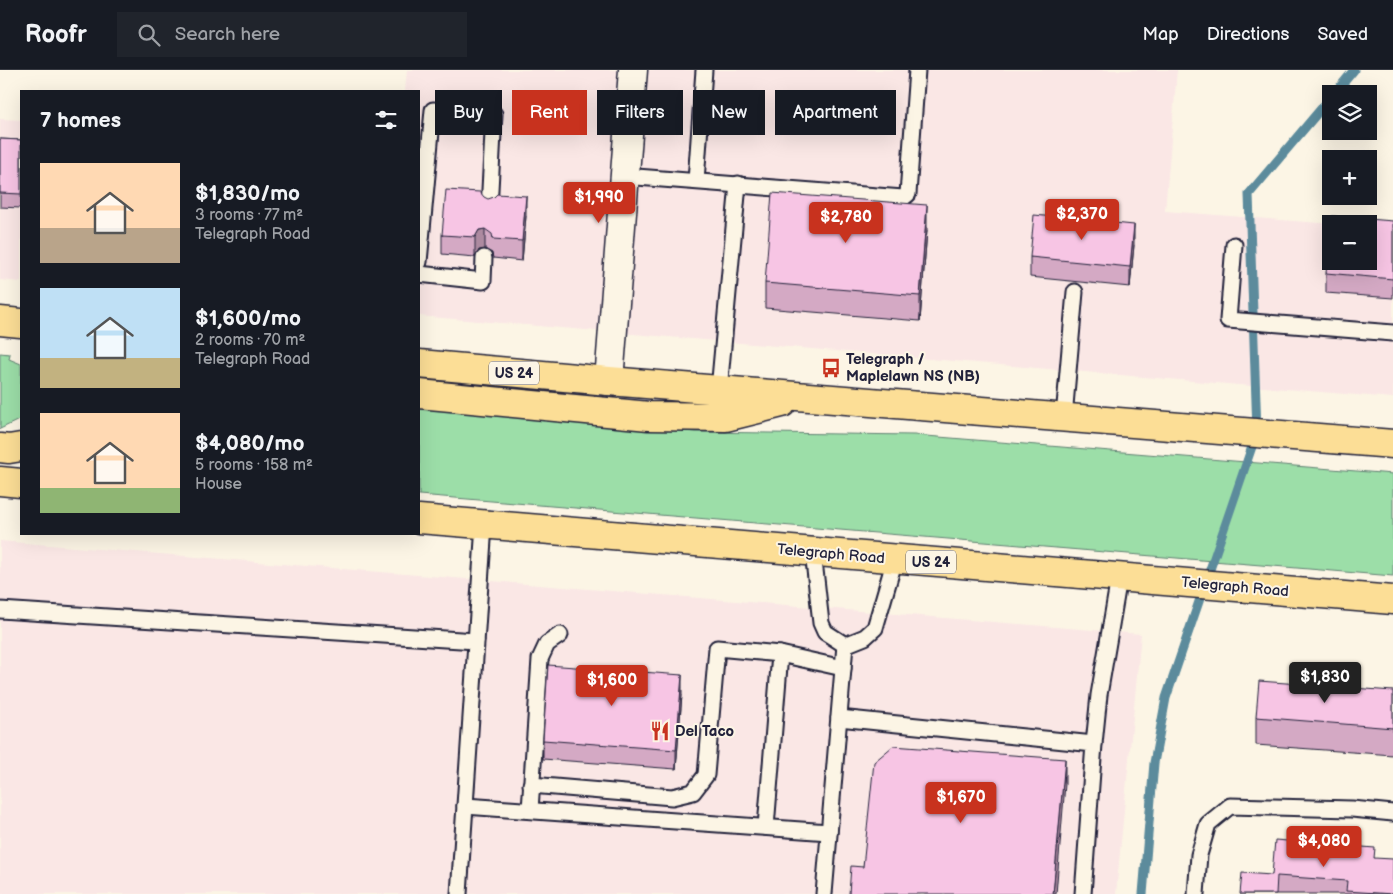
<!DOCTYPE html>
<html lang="en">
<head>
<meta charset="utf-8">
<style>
	:root { --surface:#171b24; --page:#20242c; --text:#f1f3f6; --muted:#9ea1a6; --line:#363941; --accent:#c8321e }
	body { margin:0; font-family:"Balsamiq Sans",sans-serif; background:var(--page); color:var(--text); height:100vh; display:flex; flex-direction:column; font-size:19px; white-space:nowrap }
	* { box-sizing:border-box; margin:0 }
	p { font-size:16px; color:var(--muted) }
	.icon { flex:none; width:28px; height:28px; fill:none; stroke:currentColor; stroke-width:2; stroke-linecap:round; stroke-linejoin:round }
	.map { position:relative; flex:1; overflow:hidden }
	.side { position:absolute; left:20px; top:20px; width:400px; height:445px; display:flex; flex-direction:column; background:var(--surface); border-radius:0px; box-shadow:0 5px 20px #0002 }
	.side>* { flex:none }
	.banner { position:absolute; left:435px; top:20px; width:475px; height:45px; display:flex; gap:10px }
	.tools { position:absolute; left:1322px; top:15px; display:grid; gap:10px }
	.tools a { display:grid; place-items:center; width:55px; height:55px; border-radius:0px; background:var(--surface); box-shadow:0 5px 20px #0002; font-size:25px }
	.price { position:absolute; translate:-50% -42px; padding:0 11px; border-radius:5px; background:var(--accent); color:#fff; font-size:16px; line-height:32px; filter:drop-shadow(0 1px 2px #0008) }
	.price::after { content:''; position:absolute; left:50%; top:30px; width:15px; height:11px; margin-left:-8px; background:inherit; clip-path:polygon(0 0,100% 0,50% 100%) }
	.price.selected { background:#222; color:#fff }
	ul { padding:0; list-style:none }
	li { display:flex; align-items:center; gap:15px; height:125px; padding:0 20px }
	li span { display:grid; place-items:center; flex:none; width:140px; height:100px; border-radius:0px; color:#555 }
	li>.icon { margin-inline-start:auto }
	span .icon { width:60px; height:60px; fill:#fffc; stroke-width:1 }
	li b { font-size:21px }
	h2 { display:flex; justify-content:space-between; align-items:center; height:60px; padding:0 20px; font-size:21px }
	.pill { padding:0 18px; border-radius:0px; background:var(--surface); box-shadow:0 5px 20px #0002; font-size:18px; line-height:45px }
	.pill.selected { background:var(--accent); color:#fff }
	header { display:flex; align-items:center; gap:30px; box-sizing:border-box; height:70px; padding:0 25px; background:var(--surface); border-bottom:1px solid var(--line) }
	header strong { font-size:24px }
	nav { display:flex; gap:28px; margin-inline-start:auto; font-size:18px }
	.search { width:350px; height:45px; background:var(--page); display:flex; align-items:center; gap:12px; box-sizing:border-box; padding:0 18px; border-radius:0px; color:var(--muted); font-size:19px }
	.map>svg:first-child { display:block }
	.built { fill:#fae7e5 }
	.green { fill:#9cdea8; stroke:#5f8072 }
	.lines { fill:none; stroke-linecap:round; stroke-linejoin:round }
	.stream { stroke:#5b8b9c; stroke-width:9 }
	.service-casing { stroke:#22223b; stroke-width:19 }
	.minor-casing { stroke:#22223b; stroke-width:31 }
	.primary-casing { stroke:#22223b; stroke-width:31 }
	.service { stroke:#fcf5e5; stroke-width:15 }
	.minor { stroke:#fcf5e5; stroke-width:28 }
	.primary { stroke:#fcde96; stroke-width:28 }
	.wall { fill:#d4a9c4; stroke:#22223b }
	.shaded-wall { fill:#ad8aa0; stroke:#22223b }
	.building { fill:#f7c5e4; stroke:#22223b }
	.labels { text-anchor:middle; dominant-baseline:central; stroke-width:4; stroke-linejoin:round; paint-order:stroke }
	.shield { fill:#fcf5e5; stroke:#63616e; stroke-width:1 }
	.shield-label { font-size:14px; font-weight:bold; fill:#22223b }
	.poi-label { font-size:15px; font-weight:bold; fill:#22223b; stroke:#fcf5e5; text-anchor:start }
	.street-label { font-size:15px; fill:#22223b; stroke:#fcf5e5 }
</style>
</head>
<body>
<header>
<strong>Roofr</strong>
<div class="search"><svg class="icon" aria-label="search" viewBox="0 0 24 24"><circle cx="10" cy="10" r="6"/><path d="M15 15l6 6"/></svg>Search here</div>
<nav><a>Map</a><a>Directions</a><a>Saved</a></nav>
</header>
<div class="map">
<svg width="1393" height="824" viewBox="0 0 1393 824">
	<rect width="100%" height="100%" fill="#fcf5e5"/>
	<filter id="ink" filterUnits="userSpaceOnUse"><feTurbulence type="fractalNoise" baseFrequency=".02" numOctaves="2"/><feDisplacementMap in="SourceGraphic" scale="10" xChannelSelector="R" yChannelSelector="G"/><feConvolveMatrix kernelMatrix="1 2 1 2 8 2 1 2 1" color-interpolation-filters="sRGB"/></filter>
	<g filter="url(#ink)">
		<g class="built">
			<polygon points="407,0 1177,0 1165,141 1333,154 1331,154 1331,191 1369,191 1393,158 1393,328 419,246 419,21 405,21"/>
			<polygon points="0,49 21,50 21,212 0,210"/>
			<polygon points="0,471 1141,564 1116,824 0,824"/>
		</g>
		<g class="green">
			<polygon points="0,283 10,284 9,289 21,294 21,349 0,359"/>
			<polygon points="419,336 696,362 914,365 1393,404 1393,506 419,425"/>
		</g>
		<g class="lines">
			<g class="stream">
				<polyline points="1334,24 1354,0"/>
				<polyline points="1143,824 1154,693 1166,628 1257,362 1249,124 1331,27"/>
			</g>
			<defs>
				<g id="service">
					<polyline points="624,106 903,128 908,124 917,0"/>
					<polyline points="696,111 704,0"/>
					<polyline points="1234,175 1228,250 1393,263"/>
					<polyline points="419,192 433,40 494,44 489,139"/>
					<polyline points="419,204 483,211 484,188"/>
					<polyline points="719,320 738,114"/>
					<polyline points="1064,347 1075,222"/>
					<polyline points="813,482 821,553 825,562 845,575 865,567 875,558 895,489"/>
					<polyline points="0,540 476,571"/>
					<polyline points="839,648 1094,674 1083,824"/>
					<polyline points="1094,674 1099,625 1119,508"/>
					<polyline points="531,715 672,727 693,722 706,705 717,578 780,584 843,598"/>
					<polyline points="465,736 829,762"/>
					<polyline points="530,740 540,589 547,574 560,565"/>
					<polyline points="766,757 780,584"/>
					<polyline points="459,824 484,455"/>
					<polyline points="824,824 845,575"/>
					<polyline points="1196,824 1199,785 1208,754 1230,736 1352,739 1393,743"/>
				</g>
				<polyline id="minor" points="609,311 633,0"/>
				<g id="primary">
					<polyline points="0,251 21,253"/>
					<polyline points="419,294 609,311 1393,374"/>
					<polyline points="419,324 649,346 726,347 782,333"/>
					<polyline points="0,378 9,379 21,377"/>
					<polyline points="0,411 21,413"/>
					<polyline points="419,449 1393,530"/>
				</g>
			</defs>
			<use href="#service" class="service-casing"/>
			<use href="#minor" class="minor-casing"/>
			<use href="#primary" class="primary-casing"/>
			<use href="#service" class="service"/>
			<use href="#minor" class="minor"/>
			<use href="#primary" class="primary"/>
		</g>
		<g class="wall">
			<polygon points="0,69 21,70 21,138 0,137"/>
			<polygon points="526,146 522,191 493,188 492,183 485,179 479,180 475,187 442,184 442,165"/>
			<polygon points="1393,151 1393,228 1326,223 1326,203"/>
			<polygon points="927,160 920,251 765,238 765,213"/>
			<polygon points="1134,175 1130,217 1030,207 1030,187"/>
			<polygon points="1393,621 1393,685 1256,675 1256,647"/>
			<polygon points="682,625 676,699 543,689 543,670"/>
			<polygon points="1375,788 1393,824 1240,824 1272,805"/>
		</g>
		<g class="shaded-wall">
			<polygon points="526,126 526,146 522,191 522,171"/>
			<polygon points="927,135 927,160 920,251 920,226"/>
			<polygon points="1134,155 1134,175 1130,217 1130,197"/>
			<polygon points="485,159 485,179 479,180 475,187 475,167 479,160"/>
			<polygon points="682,605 682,625 676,699 676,680"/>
			<polygon points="1065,689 1065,714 1056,824 1053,824"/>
		</g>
		<g class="building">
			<polygon points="0,69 21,70 21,124 0,123"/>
			<polygon points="446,120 480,122 484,127 488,129 494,127 497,124 526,126 522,171 493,169 492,164 485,159 479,160 475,167 442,165"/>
			<polygon points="772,123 927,135 920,226 765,213"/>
			<polygon points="1034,145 1134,155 1130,197 1030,187"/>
			<polygon points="1332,146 1393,151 1393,209 1326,203 1331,158 1331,191 1369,191 1369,154 1332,154"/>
			<polygon points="548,595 682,605 676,680 543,670"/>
			<polygon points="1259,611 1393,621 1393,658 1256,647"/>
			<polygon points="893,676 1065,689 1053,824 849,824 851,796 863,797 874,692"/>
			<polygon points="1275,770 1375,778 1374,788 1393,789 1393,824 1346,821 1347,811 1277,806 1276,824 1240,824 1242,803 1272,805"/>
		</g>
	</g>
	<defs>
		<symbol id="bus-bare" viewBox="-9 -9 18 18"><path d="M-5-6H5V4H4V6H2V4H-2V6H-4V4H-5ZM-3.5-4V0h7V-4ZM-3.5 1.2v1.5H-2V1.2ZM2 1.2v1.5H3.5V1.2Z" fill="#c8321e" stroke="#fcf5e5" stroke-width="2.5" paint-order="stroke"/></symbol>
		<symbol id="restaurant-bare" viewBox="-9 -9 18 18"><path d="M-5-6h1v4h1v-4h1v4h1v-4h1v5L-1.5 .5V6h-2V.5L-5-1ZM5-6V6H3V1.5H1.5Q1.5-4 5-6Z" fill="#c8321e" stroke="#fcf5e5" stroke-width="2.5" paint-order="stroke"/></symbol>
	</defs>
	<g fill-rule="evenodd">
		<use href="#bus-bare" x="817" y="284" width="28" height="28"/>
		<use href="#restaurant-bare" x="646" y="647" width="28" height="28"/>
	</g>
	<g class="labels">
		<g class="shield">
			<rect x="489" y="291.5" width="50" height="23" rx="4"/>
			<rect x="906" y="480.5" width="50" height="23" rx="4"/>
		</g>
		<g class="shield-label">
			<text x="514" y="303">US 24</text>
			<text x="931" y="492">US 24</text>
		</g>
		<g class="poi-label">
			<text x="846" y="289">Telegraph /<tspan x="846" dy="17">Maplelawn NS (NB)</tspan></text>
			<text x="675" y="661">Del Taco</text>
		</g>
		<g class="street-label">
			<text transform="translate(831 484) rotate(5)">Telegraph Road</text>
			<text transform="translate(1235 517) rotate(5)">Telegraph Road</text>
		</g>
	</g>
</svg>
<div class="tools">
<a><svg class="icon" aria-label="layers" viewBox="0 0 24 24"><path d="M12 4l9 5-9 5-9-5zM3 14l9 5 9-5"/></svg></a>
<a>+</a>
<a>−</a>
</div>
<b class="price" style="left:599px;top:154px">$1,990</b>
<b class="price" style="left:1082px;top:171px">$2,370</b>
<b class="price" style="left:846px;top:174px">$2,780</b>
<b class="price selected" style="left:1325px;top:634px">$1,830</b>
<b class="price" style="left:612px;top:637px">$1,600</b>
<b class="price" style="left:961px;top:754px">$1,670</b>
<b class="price" style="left:1324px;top:798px">$4,080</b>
<div class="banner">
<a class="pill">Buy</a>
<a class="pill selected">Rent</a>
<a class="pill">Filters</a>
<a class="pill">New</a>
<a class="pill">Apartment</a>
</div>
<section class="side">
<h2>7 homes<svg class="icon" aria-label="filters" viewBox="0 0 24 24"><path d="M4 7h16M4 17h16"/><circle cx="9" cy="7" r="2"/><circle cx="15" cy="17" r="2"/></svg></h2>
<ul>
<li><span style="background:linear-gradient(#ffd9b3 65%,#b9a48a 0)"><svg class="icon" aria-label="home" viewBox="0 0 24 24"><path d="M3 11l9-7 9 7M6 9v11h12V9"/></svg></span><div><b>$1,830/mo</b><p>3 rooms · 77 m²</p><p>Telegraph Road</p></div></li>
<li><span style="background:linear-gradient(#bfe0f5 70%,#c2b280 0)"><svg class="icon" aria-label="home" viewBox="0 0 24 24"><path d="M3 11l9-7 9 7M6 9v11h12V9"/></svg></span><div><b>$1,600/mo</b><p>2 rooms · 70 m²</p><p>Telegraph Road</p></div></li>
<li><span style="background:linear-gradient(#ffd9b3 75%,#8fb573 0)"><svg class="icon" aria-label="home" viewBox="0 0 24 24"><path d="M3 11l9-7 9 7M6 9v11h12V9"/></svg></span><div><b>$4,080/mo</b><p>5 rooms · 158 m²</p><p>House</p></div></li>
</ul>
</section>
</div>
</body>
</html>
